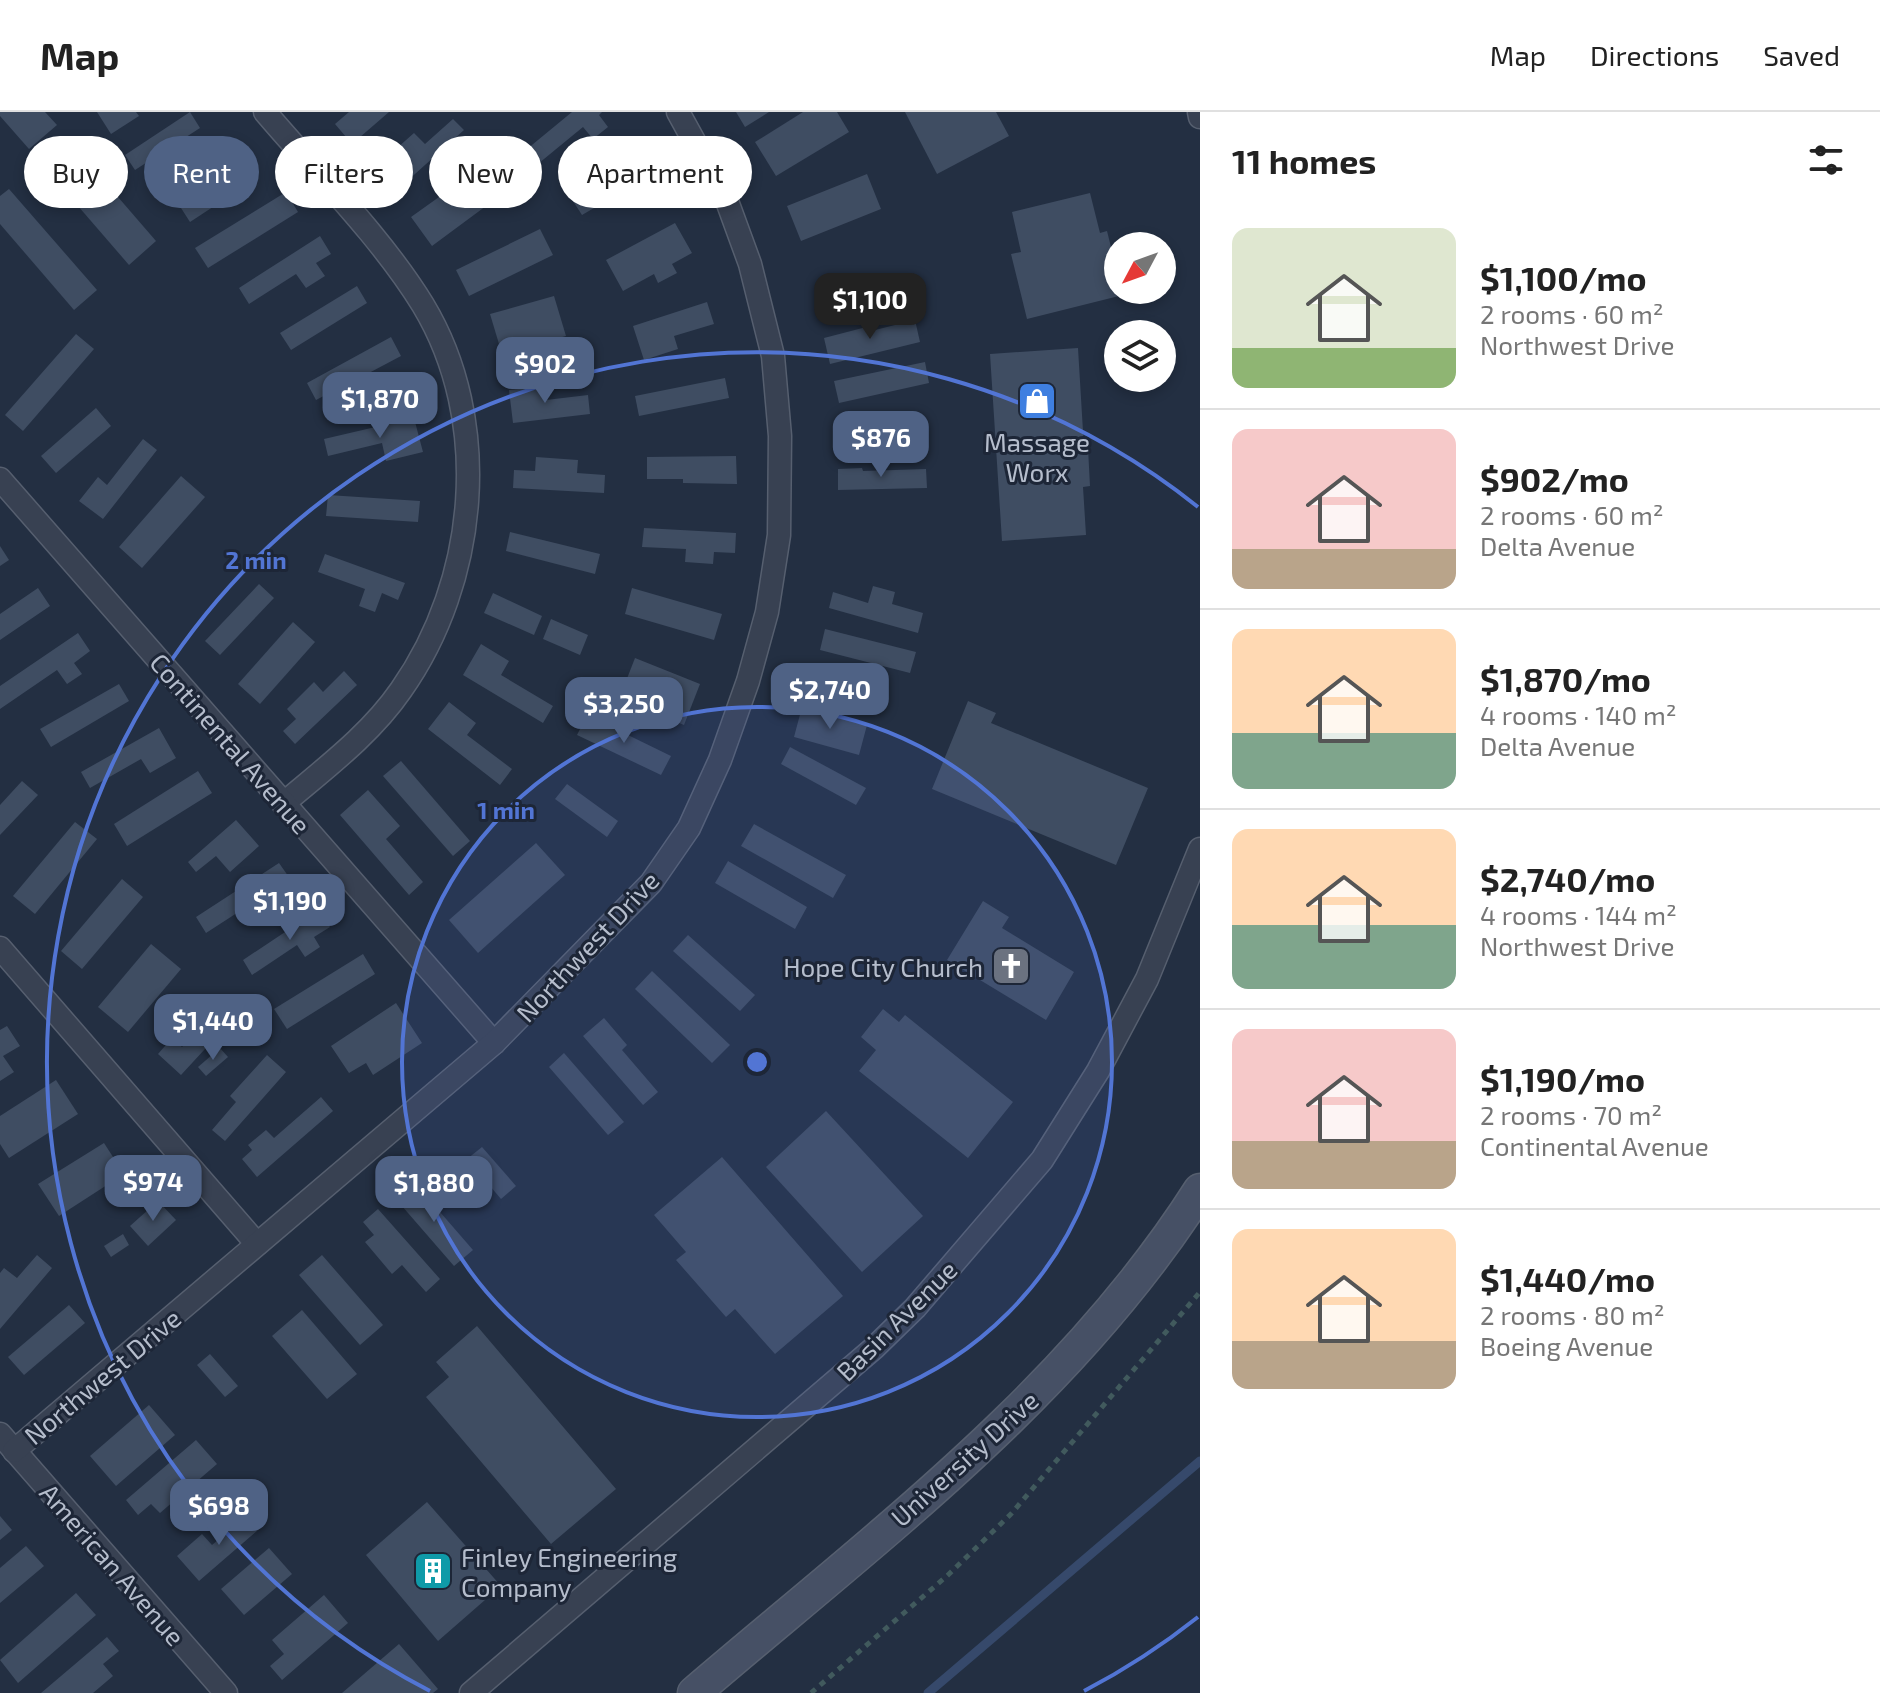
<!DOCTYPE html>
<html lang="en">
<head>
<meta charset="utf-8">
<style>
	:root { --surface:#fff; --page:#f6f6f6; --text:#222; --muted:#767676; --line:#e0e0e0; --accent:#4f6285 }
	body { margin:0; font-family:"Exo 2",sans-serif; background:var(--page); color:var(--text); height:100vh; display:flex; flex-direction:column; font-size:30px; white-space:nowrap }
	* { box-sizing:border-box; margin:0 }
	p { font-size:26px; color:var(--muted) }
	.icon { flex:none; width:44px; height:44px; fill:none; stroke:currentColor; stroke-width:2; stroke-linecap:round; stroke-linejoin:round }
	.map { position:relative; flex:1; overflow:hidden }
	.details { display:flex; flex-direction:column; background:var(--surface); width:680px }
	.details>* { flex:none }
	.guide { position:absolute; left:24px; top:24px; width:760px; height:72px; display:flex; gap:16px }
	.needle { width:52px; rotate:229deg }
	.fabs { position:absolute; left:1104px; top:120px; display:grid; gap:16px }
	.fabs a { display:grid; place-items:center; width:72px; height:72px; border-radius:50%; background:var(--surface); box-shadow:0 4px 12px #0003; font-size:40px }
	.price { position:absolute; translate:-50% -68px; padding:0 18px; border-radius:16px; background:var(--accent); color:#fff; font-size:26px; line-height:52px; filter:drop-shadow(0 2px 4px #0008) }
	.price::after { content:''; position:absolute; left:50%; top:48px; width:24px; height:18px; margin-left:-12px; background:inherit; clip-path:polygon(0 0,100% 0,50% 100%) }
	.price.active { background:#222; color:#fff }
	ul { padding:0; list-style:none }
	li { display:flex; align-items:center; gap:24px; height:200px; padding:0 32px }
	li+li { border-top:2px solid var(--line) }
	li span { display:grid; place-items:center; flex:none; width:224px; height:160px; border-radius:16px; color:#555 }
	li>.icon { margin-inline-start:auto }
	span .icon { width:96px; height:96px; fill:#fffc; stroke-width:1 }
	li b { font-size:34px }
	h2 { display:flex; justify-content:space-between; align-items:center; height:96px; padding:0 32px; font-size:34px }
	.chip { padding:0 28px; border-radius:36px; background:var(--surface); box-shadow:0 4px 12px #0003; font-size:28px; line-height:72px }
	.chip.active { background:var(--accent); color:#fff }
	header { display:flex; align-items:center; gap:48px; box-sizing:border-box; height:112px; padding:0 40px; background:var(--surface); border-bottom:2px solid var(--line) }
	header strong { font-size:38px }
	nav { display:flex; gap:44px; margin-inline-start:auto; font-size:28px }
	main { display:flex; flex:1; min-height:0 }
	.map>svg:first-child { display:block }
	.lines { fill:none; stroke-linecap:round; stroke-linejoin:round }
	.stream { stroke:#36496b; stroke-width:9 }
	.building { fill:#3f4d62 }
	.minor-casing { stroke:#565f6f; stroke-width:25 }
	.secondary-casing { stroke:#565f6f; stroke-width:35 }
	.path { stroke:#415a5d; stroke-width:5; stroke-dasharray:6 6; stroke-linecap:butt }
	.minor { stroke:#384152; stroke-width:22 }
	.secondary { stroke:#465065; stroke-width:32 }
	.ring { fill:none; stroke:#5275d4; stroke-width:4 }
	.labels { text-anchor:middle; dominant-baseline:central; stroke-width:6; stroke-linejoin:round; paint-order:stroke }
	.poi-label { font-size:26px; fill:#b5bdcc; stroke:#1d2637 }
	.street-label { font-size:26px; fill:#b5bdcc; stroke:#1d2637 }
	.centre { fill:#5275d4; stroke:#1d2637; stroke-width:4 }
	.ring-label { font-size:24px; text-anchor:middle; font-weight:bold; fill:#5275d4; stroke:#1d2637; stroke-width:6; stroke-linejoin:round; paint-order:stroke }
</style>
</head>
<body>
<header>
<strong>Map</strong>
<nav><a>Map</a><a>Directions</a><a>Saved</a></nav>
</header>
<main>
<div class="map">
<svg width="1200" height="1581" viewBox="0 0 1200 1581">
	<rect width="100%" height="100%" fill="#232f42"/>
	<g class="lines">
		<polyline class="stream" points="928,1581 1200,1349"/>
	</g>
	<g class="building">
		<polygon points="0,0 45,0 57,13 29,37 0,4"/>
		<polygon points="97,0 136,0 139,4 111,22"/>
		<polygon points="190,0 200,16 135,58 125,43"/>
		<polygon points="349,0 389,0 352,32 335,12"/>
		<polygon points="572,0 602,0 599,3 608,15 593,27 583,15 533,56 521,42"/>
		<polygon points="736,0 769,0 745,15"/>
		<polygon points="803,0 837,0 849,20 776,64 755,30"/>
		<polygon points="905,0 996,0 1009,24 937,62"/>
		<polygon points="453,7 464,18 396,79 383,65 396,54 388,44 414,21 425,32"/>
		<polygon points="67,26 156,129 129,153 40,50"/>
		<polygon points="236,40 254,68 190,110 172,82"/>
		<polygon points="643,44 654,61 582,103 571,86"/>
		<polygon points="505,55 517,71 432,134 411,105 453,75 461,86"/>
		<polygon points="867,62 881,97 801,129 787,94"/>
		<polygon points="9,77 97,178 74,198 0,112 0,84"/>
		<polygon points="286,80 298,100 208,156 195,136"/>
		<polygon points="1090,81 1100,121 1107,119 1118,163 1118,178 1122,178 1123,183 1027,207 1011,142 1021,140 1012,100"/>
		<polygon points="675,111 692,141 672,152 677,161 658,171 654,162 623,179 606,148"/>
		<polygon points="540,117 553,143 469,184 456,158"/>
		<polygon points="320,124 331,142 316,151 325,164 306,176 296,162 249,192 239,176"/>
		<polygon points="357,174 367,191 291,238 280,221"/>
		<polygon points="554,184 566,224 502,242 490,202"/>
		<polygon points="707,190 714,212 674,224 678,237 644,248 633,214"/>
		<polygon points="915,208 920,230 830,252 824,226 874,213 875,218"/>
		<polygon points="76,222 94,237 23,319 5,303"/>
		<polygon points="391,225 401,244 367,262 374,275 345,290 337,277 316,288 307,271"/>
		<polygon points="1078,236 1084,336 1088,336 1090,374 1083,375 1086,423 1002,429 990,242"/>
		<polygon points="925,250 929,271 839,291 834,269"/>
		<polygon points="725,266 729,286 639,304 635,284"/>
		<polygon points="544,274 546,288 588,283 590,302 513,311 509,278"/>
		<polygon points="96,296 111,314 56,361 41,344"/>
		<polygon points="414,306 423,340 386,349 382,331 328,344 324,327"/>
		<polygon points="143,327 157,338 103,407 79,389 98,365 107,373"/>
		<polygon points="736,344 737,372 683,371 683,367 647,367 647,345"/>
		<polygon points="536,345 578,348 577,361 605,363 604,381 513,376 514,358 535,359"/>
		<polygon points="862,356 863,359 926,357 927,376 838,378 838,357"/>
		<polygon points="181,364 205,385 142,456 119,435"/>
		<polygon points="328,383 420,389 418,410 326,404"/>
		<polygon points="644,416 736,421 735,441 714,440 713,452 685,450 686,437 642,435"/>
		<polygon points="510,420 600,442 595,462 506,439"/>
		<polygon points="0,434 9,448 0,454"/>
		<polygon points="325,442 405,471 398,488 382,481 375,500 359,494 365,477 318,460"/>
		<polygon points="259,472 274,486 220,543 205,529"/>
		<polygon points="873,474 895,480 892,492 923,501 918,521 829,496 833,480 868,491"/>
		<polygon points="38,476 50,494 0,528 0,502"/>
		<polygon points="632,476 722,502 714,528 625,502"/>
		<polygon points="493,481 542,504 534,523 484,501"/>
		<polygon points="551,507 588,523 580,543 543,527"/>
		<polygon points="293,510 315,530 260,592 238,572"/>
		<polygon points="825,517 916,540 910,561 820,538"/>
		<polygon points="78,521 90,539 74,551 82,562 67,572 57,558 0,597 0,574"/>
		<polygon points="481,532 509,549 501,563 553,594 543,611 463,563"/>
		<polygon points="635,546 700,572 684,613 619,587"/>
		<polygon points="344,559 357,573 295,632 283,619 296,607 287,597 314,570 323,580"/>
		<polygon points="119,572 129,589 51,635 40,617"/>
		<polygon points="968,589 996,601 991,611 1148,676 1116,753 932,677"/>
		<polygon points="449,590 476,611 467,623 512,657 500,673 428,617"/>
		<polygon points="802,595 867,613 859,643 794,625"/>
		<polygon points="587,603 671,644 661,663 577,623"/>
		<polygon points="159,616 176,646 150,661 141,647 90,676 81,660"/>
		<polygon points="790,635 866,676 856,693 781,652"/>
		<polygon points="401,649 470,729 453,744 383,664"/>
		<polygon points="198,659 212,681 127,734 114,712"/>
		<polygon points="22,669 38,683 0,723 0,693"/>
		<polygon points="567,672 618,709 607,725 555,687"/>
		<polygon points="368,678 400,714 386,727 423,770 409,783 340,703"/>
		<polygon points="236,708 259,734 230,760 216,744 196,760 188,750"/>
		<polygon points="75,710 97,727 35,802 13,784"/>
		<polygon points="754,712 846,763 833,786 741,734"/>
		<polygon points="536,731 565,763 478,841 449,808"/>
		<polygon points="728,749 807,795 795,817 715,771"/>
		<polygon points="279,751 291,768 273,779 281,791 248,812 240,799 206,821 196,805"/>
		<polygon points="122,767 143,785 82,857 61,839"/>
		<polygon points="983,789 1009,805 1002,816 1074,860 1046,908 947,848"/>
		<polygon points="318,798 330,815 314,825 320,835 305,845 297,833 252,863 243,848"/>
		<polygon points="688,823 755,883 740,899 673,839"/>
		<polygon points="151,832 181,857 128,920 98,895"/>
		<polygon points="363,842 375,862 287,917 274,897"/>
		<polygon points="652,859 730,933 712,951 635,877"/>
		<polygon points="396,891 422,931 373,963 366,951 349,961 331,934"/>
		<polygon points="883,897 899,910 905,903 1013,990 968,1046 859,959 876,938 861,925"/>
		<polygon points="215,899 228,912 181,963 158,942 172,926 182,935"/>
		<polygon points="604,906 627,933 622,938 658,980 643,993 583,924"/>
		<polygon points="7,914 20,934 3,944 14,960 0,969 0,918"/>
		<polygon points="220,936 228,945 206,964 198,955"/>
		<polygon points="564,941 624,1010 608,1023 549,955"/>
		<polygon points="267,943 286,960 225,1029 212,1018 236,990 230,984"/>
		<polygon points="56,968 78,1002 9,1046 0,1032 0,1004"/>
		<polygon points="321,985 333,999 257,1065 242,1047 252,1038 248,1033 266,1018 274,1026"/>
		<polygon points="826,999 923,1104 862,1160 766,1055"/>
		<polygon points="104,1031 124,1062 59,1104 38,1072"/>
		<polygon points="482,1035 516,1074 501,1087 467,1047"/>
		<polygon points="722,1045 843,1184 775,1242 735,1197 726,1205 676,1148 686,1140 654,1103"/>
		<polygon points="414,1070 473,1138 454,1154 395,1086"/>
		<polygon points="158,1089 176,1108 148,1134 130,1114"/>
		<polygon points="378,1097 440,1167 426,1180 402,1153 392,1162 365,1130 374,1123 363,1110"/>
		<polygon points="123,1122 129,1133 111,1145 104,1134"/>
		<polygon points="37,1143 52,1156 0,1217 0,1161 4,1156 17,1166"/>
		<polygon points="322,1143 383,1213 360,1233 299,1163"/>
		<polygon points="69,1193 85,1211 24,1263 8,1245"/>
		<polygon points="302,1198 357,1262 327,1287 272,1224"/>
		<polygon points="477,1214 616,1377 551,1432 426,1285 449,1265 436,1250"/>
		<polygon points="210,1242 238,1274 225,1285 197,1253"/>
		<polygon points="149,1293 175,1323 116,1374 90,1344"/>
		<polygon points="196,1328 217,1352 160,1401 151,1392 138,1403 126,1388"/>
		<polygon points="427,1390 501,1474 438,1529 366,1443"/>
		<polygon points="253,1398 265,1412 199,1469 177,1444 202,1422 212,1433"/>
		<polygon points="0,1404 12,1418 0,1428"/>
		<polygon points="26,1434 44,1454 0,1491 0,1456"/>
		<polygon points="269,1436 292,1462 244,1503 221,1477"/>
		<polygon points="76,1481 96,1503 18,1571 0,1548"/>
		<polygon points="324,1483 348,1511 282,1568 270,1554 284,1542 272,1528"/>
		<polygon points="107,1525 119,1539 103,1552 113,1564 93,1581 41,1581"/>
		<polygon points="399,1532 438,1577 433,1581 342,1581"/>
	</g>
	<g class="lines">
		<defs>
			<g id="minor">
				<path d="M265,0c51,60 117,126 158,193 70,116 55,276 -22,385 -31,45 -77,79 -118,114"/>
				<polyline points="1199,0 1200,5"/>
				<polyline points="0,367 494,931"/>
				<polyline points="0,836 257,1132"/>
				<polyline points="0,1322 226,1581"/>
				<polyline points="14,1339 494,931 651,771 689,716 720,648 748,569 767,500 779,423 780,324 773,244 750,152 727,89 678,0"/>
				<polyline points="471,1581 874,1236 915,1196 1042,1048 1098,959 1147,867 1200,737"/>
			</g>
			<path id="secondary" d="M694,1581c181,-155 377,-300 506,-503"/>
		</defs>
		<use href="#minor" class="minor-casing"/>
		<use href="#secondary" class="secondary-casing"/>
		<polyline class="path" points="811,1581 948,1463 1011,1402 1200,1180"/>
		<use href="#minor" class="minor"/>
		<use href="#secondary" class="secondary"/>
	</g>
	<circle cx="757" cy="950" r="355" fill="#5275d4" fill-opacity=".12"/>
	<g class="ring">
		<circle cx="757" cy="950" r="355"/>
		<path d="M1198 1505A709 709 0 0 1 1084 1579M430 1579A709 709 0 1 1 1198 395"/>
	</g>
	<defs>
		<symbol id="shop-square" viewBox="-11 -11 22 22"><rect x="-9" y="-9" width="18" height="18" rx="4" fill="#3f7fe0" stroke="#1d2637"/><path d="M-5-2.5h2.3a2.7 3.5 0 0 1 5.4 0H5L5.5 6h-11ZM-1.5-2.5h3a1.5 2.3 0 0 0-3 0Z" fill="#fff"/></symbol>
		<symbol id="church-square" viewBox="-11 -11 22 22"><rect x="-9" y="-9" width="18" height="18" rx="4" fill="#6b7280" stroke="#1d2637"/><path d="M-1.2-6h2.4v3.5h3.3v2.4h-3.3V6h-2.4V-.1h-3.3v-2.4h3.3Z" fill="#fff"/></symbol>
		<symbol id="building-square" viewBox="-11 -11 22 22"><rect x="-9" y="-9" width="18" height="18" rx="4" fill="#0f9aa8" stroke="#1d2637"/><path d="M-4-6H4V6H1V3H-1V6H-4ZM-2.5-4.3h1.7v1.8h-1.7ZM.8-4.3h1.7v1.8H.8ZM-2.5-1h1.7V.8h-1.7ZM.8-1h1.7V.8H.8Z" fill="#fff"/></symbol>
	</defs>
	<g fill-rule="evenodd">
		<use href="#shop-square" x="1015" y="267" width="44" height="44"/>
		<use href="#church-square" x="989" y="832" width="44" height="44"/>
		<use href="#building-square" x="411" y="1437" width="44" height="44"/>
	</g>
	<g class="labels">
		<g class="poi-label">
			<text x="1037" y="329">Massage<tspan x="1037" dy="30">Worx</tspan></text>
			<text x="983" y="854" text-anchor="end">Hope City Church</text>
			<text x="461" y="1444" text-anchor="start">Finley Engineering<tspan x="461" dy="30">Company</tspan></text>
		</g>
		<g class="street-label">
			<text transform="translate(231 631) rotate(49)">Continental Avenue</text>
			<text transform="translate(587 834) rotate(-47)">Northwest Drive</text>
			<text transform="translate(896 1208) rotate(-45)">Basin Avenue</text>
			<text transform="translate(102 1264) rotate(-40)">Northwest Drive</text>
			<text transform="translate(964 1346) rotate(-42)">University Drive</text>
			<text transform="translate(113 1452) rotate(49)">American Avenue</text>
		</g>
	</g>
	<circle cx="757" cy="950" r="12" class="centre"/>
	<g class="ring-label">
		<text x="256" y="457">2 min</text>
		<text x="506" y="707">1 min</text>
	</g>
</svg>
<div class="fabs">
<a><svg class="needle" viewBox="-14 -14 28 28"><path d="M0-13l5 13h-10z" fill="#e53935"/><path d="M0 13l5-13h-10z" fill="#767676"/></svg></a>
<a><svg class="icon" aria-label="layers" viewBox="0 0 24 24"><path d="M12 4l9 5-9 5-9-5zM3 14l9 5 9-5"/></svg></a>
</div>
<b class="price active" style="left:870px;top:229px">$1,100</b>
<b class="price" style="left:545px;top:293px">$902</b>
<b class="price" style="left:380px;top:328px">$1,870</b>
<b class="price" style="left:881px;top:367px">$876</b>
<b class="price" style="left:830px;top:619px">$2,740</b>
<b class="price" style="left:624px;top:633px">$3,250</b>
<b class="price" style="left:290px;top:830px">$1,190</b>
<b class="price" style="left:213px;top:950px">$1,440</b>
<b class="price" style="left:153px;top:1111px">$974</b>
<b class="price" style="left:434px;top:1112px">$1,880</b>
<b class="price" style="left:219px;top:1435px">$698</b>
<div class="guide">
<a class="chip">Buy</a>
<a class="chip active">Rent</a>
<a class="chip">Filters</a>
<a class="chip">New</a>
<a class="chip">Apartment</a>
</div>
</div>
<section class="details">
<h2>11 homes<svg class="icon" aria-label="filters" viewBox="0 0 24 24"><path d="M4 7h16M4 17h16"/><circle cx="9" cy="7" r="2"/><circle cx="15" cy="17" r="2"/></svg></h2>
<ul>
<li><span style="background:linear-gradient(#dfe7d0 75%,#8fb573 0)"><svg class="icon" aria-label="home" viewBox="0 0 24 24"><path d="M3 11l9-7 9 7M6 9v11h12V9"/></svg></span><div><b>$1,100/mo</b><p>2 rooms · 60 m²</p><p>Northwest Drive</p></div></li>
<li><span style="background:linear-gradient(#f6c9c9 75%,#b9a48a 0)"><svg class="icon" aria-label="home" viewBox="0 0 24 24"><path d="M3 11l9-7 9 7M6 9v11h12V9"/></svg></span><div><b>$902/mo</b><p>2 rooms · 60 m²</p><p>Delta Avenue</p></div></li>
<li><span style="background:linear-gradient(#ffd9b3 65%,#7fa58c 0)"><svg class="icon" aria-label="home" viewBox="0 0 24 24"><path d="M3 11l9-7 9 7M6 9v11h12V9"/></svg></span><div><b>$1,870/mo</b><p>4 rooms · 140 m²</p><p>Delta Avenue</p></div></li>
<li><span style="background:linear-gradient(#ffd9b3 60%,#7fa58c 0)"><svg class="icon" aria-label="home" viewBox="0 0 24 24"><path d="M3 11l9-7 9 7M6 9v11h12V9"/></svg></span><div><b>$2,740/mo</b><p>4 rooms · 144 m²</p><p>Northwest Drive</p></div></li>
<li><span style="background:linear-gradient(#f6c9c9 70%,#b9a48a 0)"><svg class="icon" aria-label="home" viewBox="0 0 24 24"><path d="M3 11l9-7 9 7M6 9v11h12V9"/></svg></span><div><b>$1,190/mo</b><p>2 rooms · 70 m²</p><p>Continental Avenue</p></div></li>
<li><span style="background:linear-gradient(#ffd9b3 70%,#b9a48a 0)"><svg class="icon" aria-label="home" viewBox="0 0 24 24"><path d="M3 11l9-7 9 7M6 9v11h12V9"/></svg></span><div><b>$1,440/mo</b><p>2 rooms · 80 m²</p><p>Boeing Avenue</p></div></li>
</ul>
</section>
</main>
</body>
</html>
